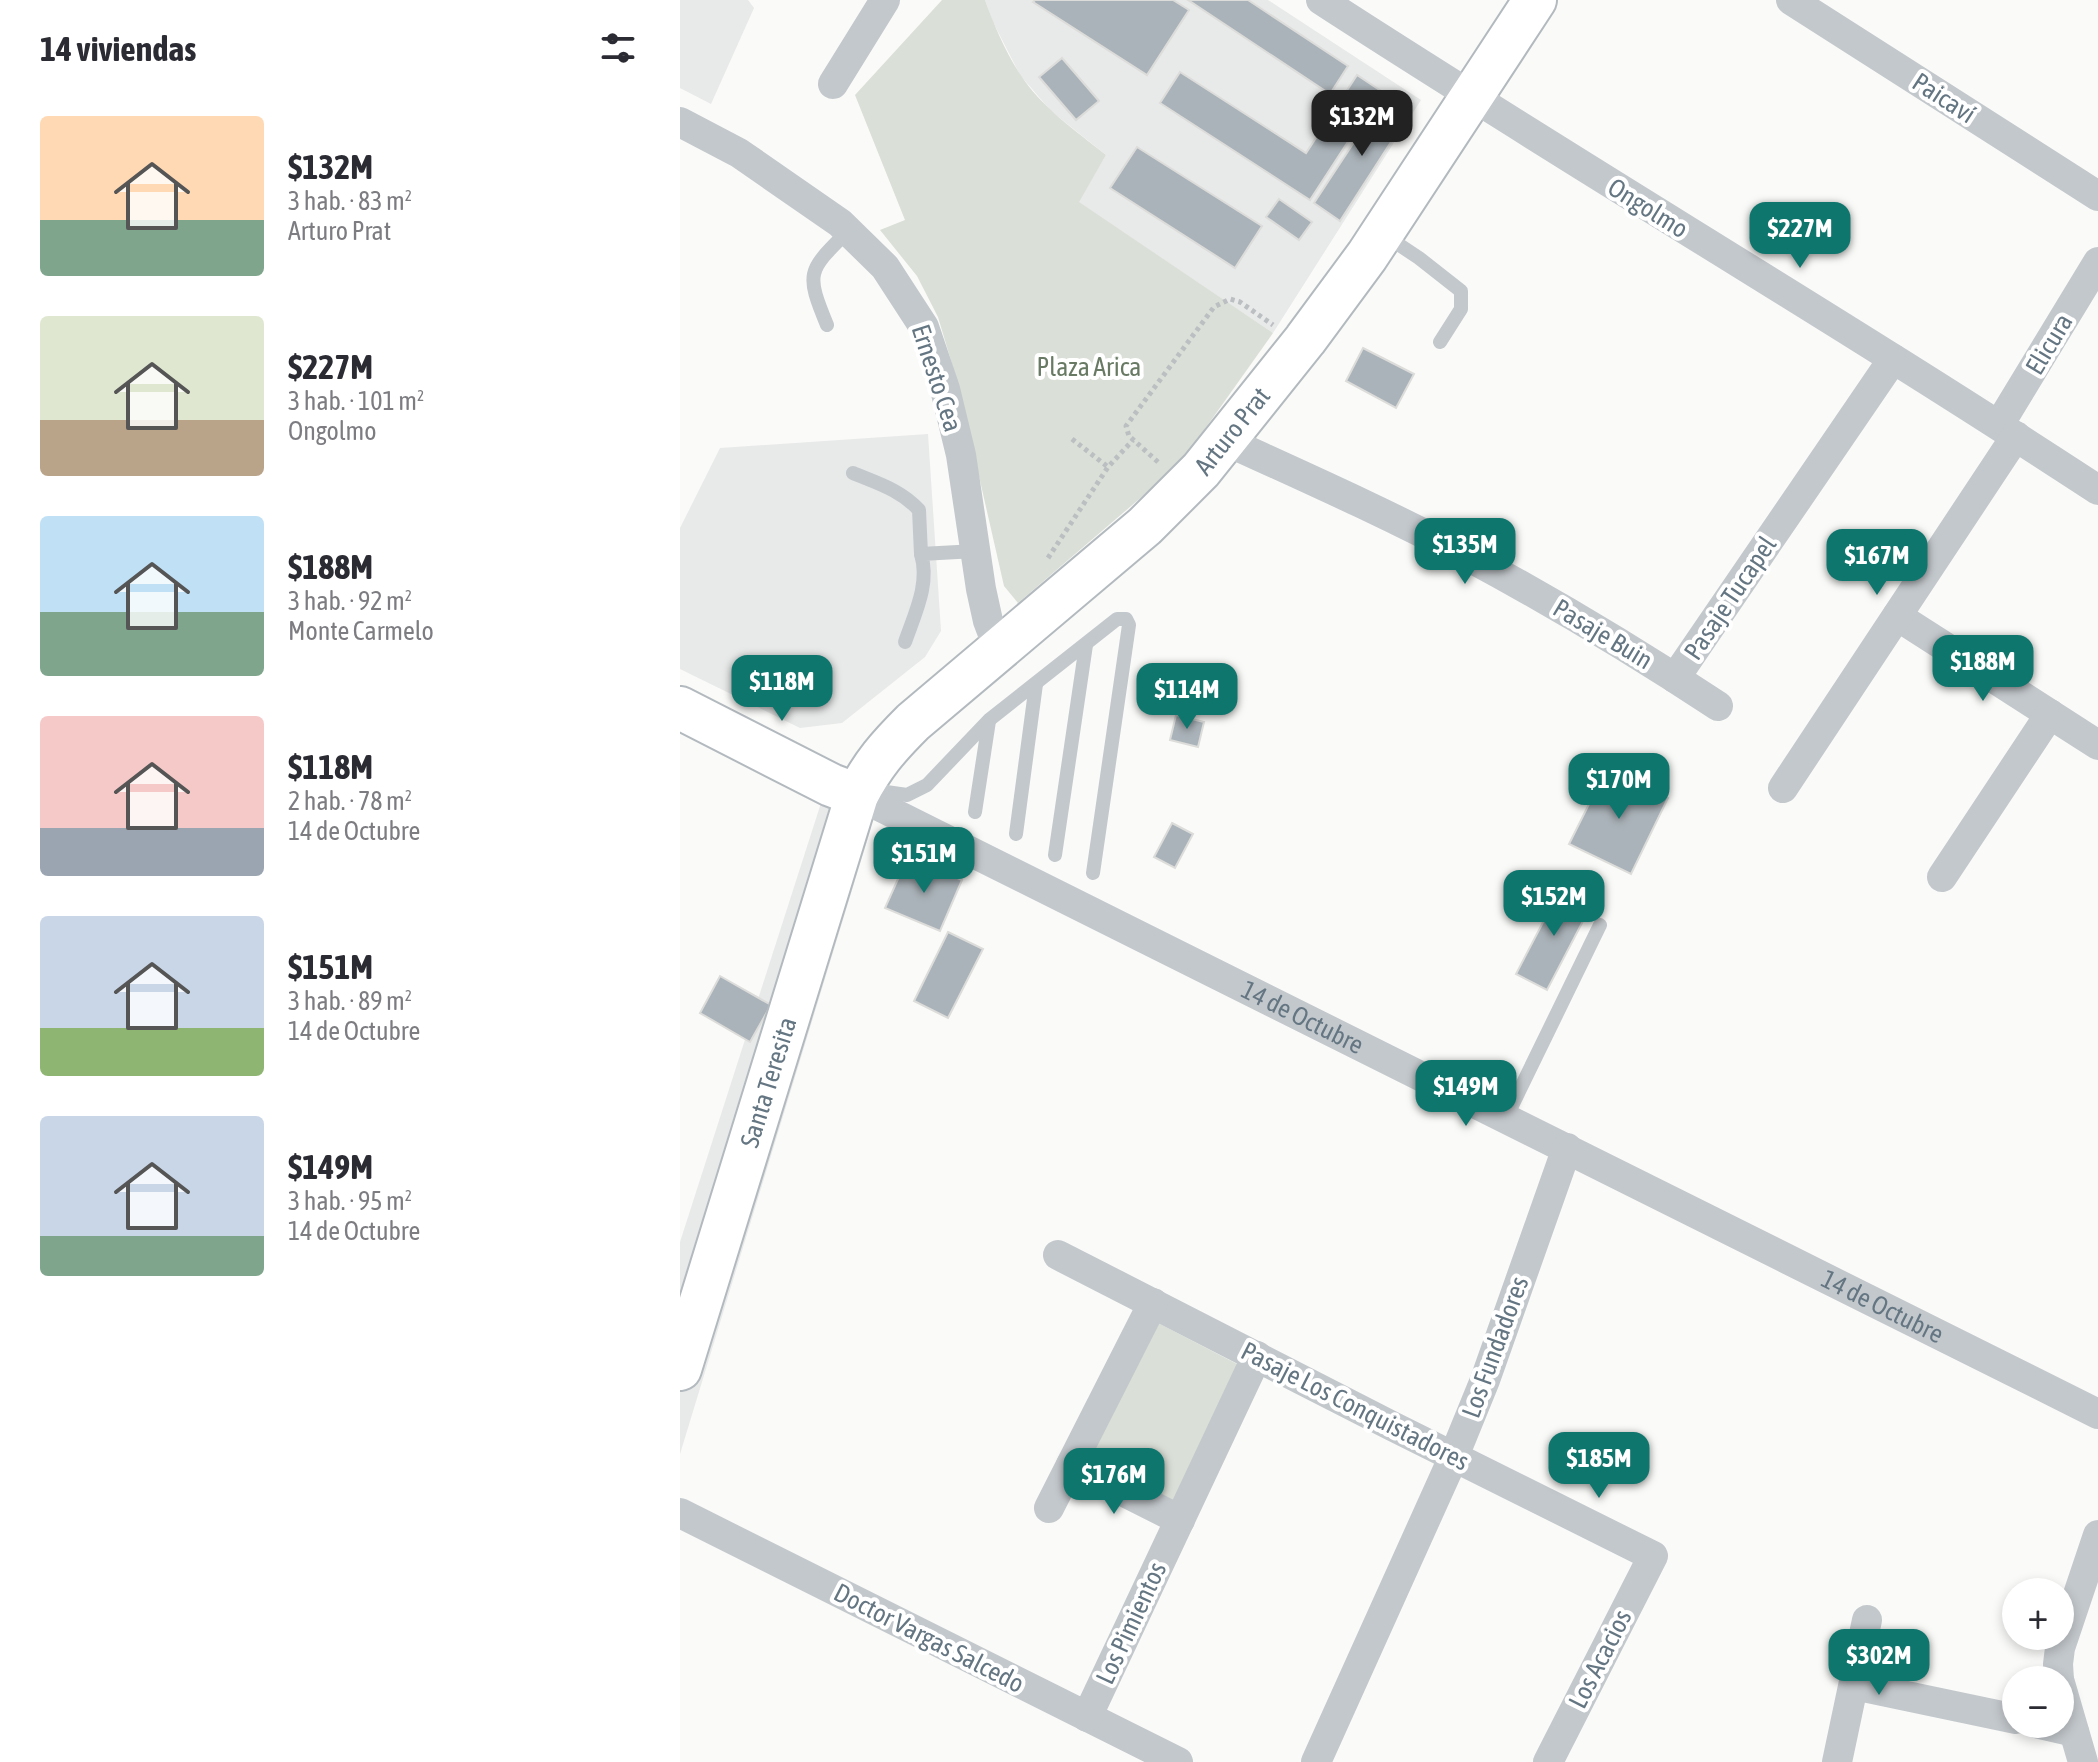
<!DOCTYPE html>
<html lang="es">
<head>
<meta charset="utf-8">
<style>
	:root { --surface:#fff; --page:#f7f7f7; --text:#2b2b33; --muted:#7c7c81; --accent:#0f766e }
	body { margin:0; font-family:"Asap Condensed",sans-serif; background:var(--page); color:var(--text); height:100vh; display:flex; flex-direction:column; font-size:30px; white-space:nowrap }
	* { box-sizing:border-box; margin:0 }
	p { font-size:26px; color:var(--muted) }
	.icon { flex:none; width:44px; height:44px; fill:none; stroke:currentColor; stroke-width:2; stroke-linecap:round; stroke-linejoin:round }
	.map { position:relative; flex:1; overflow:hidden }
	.panel { display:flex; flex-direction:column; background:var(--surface); width:680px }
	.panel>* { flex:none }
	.fabs { position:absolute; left:1322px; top:1578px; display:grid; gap:16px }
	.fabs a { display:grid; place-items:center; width:72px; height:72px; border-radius:50%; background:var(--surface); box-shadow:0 4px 12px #0003; font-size:40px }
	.price { position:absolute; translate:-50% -68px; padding:0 18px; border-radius:16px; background:var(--accent); color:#fff; font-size:26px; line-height:52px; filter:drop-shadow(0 2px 4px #0008) }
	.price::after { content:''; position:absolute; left:50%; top:48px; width:24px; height:18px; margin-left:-12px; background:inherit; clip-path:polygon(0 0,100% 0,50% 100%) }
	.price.active { background:#222; color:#fff }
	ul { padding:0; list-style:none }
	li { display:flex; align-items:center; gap:24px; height:200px; padding:0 40px }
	li span { display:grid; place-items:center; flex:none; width:224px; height:160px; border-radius:8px; color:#555 }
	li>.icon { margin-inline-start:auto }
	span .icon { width:96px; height:96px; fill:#fffc; stroke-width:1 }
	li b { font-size:34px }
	h2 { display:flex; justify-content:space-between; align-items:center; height:96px; padding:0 40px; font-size:34px }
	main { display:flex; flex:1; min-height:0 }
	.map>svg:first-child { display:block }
	.built { fill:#e8e9e9 }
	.green { fill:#dadfd7 }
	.building { fill:#aab3b9; stroke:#dcdcda; stroke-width:2 }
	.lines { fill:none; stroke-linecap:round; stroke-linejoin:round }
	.secondary-casing { stroke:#b3babf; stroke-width:46 }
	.path { stroke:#bbbfc2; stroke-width:5; stroke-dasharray:4 4; stroke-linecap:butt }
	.lane { stroke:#c3c8cc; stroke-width:14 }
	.street { stroke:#c3c8cc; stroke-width:30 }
	.secondary { stroke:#fff; stroke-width:42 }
	.labels { text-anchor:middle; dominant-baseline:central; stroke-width:8; stroke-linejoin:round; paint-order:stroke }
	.street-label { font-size:26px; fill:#657683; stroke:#fff }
	.park-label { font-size:26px; fill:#687a64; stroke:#fff }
</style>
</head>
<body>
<main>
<section class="panel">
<h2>14 viviendas<svg class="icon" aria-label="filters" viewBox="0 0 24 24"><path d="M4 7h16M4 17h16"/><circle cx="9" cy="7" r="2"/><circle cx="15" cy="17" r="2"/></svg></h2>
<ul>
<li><span style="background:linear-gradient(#ffd9b3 65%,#7fa58c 0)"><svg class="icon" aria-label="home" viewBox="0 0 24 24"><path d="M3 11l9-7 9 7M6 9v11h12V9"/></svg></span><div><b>$132M</b><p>3 hab. · 83 m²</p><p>Arturo Prat</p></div></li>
<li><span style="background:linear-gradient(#dfe7d0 65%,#b9a48a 0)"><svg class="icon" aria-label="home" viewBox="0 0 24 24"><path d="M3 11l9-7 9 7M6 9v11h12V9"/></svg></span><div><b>$227M</b><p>3 hab. · 101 m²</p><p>Ongolmo</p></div></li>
<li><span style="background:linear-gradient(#bfe0f5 60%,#7fa58c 0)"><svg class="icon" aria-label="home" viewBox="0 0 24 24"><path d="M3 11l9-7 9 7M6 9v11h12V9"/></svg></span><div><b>$188M</b><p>3 hab. · 92 m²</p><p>Monte Carmelo</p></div></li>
<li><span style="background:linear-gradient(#f6c9c9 70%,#9aa5b1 0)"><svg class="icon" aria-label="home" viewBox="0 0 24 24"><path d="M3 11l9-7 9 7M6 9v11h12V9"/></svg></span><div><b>$118M</b><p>2 hab. · 78 m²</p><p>14 de Octubre</p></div></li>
<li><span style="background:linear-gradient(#c9d6e8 70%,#8fb573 0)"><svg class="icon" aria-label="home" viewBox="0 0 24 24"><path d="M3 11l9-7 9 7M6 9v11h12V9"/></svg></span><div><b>$151M</b><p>3 hab. · 89 m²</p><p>14 de Octubre</p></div></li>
<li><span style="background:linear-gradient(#c9d6e8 75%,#7fa58c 0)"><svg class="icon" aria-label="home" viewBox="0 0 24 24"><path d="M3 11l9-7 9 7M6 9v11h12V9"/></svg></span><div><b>$149M</b><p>3 hab. · 95 m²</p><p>14 de Octubre</p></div></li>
</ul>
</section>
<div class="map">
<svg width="1418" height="1762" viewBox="0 0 1418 1762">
	<rect width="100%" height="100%" fill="#fafaf8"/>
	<g class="built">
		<polygon points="0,0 68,0 74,8 31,104 0,88"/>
		<polygon points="305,0 588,0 741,100 593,333 398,202 426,155 371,111 340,75 313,22"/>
		<polygon points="248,434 261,631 245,657 162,723 120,728 0,669 0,528 40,448"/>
		<polygon points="141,803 191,828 0,1454 0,1242"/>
	</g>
	<g class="green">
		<path d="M262,0h43c9,25 20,51 35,74 21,33 56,57 86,81l-27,47 194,131 -93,131 -162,139 -14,-17 -46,-202 -20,-67 -21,-41 -37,-46 25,-10 -50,-125z"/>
		<polygon points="478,1323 559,1365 491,1509 402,1464"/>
	</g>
	<g class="building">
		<polygon points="355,0 493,0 509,10 467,75 353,2"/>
		<polygon points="508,0 568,0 668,66 650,94"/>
		<polygon points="382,58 419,101 396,120 359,77"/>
		<polygon points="500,72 626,153 677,75 701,91 630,200 480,103"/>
		<polygon points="705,95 731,111 660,221 634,203"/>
		<polygon points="457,147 582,226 555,268 430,188"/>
		<polygon points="599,199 632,222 619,240 586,217"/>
		<polygon points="683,348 734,374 716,408 666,381"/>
		<polygon points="496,715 524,722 518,747 490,740"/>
		<polygon points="927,768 988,798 951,874 889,844"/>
		<polygon points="492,823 513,834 495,868 474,857"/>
		<polygon points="238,861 282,880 260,931 205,908 222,870"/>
		<polygon points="882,886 913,902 867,990 836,974"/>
		<polygon points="268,932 303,949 268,1018 234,1001"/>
		<polygon points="40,976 91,1005 70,1042 20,1013"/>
	</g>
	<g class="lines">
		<defs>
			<g id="secondary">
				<polyline points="0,708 151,785 177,795"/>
				<path id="s2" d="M0,1369l177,-574c16,-31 31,-48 56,-73l232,-196 56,-56 104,-130 62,-84 168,-256"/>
			</g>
		</defs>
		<use href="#secondary" class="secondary-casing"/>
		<g class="path">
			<polyline points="392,439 428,467"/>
			<polyline points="478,462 449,436 446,426 534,307 550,299 560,302 593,325"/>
			<polyline points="368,558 428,467 453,440"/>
		</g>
		<g class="lane">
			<polyline points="706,236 739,258 781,291 781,309 760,342"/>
			<path d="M147,325c-22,-53 -19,-54 21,-94"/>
			<path d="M173,473c24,10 48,17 66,37l2,44"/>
			<path d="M225,642c10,-29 25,-58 16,-88l55,-3"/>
			<polyline points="185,789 227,795 247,785 309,720 437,619 446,619 449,625 413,873"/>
			<polyline points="295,812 309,721"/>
			<polyline points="336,834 356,684"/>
			<polyline points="375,855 406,645"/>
			<polyline points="826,1118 920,925"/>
		</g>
		<g class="street">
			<path d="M641,0c257,167 521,322 777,490"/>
			<polyline points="1111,0 1418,196"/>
			<polyline points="153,84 205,0"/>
			<polyline points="0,122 59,153 160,223 205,267 244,327 265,389 281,455 301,589 308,621 319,650"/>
			<polyline points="1319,425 1418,262"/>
			<path d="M546,441c81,37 162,73 241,115 86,46 169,96 251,150"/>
			<polyline points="1217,616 1418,745"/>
			<polyline points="995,678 1213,359"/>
			<polyline points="1103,788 1336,436"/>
			<path id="s1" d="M177,795l1241,619"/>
			<polyline points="1262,877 1370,714"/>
			<polyline points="378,1255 712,1426 973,1556 868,1762"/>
			<polyline points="391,1465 500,1520"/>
			<polyline points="369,1508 473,1303"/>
			<polyline points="0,1513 498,1762"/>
			<polyline points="1379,1680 1378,1664 1380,1648 1418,1535"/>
			<polyline points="1380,1683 1403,1762"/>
			<polyline points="1174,1685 1336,1719"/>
			<polyline points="407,1717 577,1356"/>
			<polyline points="1359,1724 1394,1732"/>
			<polyline points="636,1762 774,1456 805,1380 887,1148"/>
			<polyline points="1157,1762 1187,1620"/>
		</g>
		<use href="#secondary" class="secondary"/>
	</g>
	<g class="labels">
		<g class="street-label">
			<text transform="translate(1264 98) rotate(33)">Paicaví</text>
			<text transform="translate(968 208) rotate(32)">Ongolmo</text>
			<text transform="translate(1369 344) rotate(-59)">Elicura</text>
			<text transform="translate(257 378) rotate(72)">Ernesto Cea</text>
			<text stroke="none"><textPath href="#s2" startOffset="1126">Arturo Prat</textPath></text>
			<text transform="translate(1050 598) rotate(-56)">Pasaje Tucapel</text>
			<text transform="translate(923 634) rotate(31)">Pasaje Buin</text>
			<text stroke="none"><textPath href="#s1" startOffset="498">14 de Octubre</textPath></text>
			<text stroke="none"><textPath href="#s2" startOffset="300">Santa Teresita</textPath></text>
			<text stroke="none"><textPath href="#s1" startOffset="1146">14 de Octubre</textPath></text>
			<text transform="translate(815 1347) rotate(-70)">Los Fundadores</text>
			<text transform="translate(675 1406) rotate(27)">Pasaje Los Conquistadores</text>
			<text transform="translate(451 1623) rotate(-65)">Los Pimientos</text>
			<text transform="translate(249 1638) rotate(27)">Doctor Vargas Salcedo</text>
			<text transform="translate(920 1659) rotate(-63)">Los Acacios</text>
		</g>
		<g class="park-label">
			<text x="409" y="367">Plaza Arica</text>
		</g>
	</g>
</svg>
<div class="fabs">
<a>+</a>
<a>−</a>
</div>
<b class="price active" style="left:682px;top:158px">$132M</b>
<b class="price" style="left:1120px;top:270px">$227M</b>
<b class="price" style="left:785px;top:586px">$135M</b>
<b class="price" style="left:1197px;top:597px">$167M</b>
<b class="price" style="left:1303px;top:703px">$188M</b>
<b class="price" style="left:102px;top:723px">$118M</b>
<b class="price" style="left:507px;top:731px">$114M</b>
<b class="price" style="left:939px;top:821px">$170M</b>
<b class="price" style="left:244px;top:895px">$151M</b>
<b class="price" style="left:874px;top:938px">$152M</b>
<b class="price" style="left:786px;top:1128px">$149M</b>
<b class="price" style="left:919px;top:1500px">$185M</b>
<b class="price" style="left:434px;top:1516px">$176M</b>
<b class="price" style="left:1199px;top:1697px">$302M</b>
</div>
</main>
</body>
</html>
